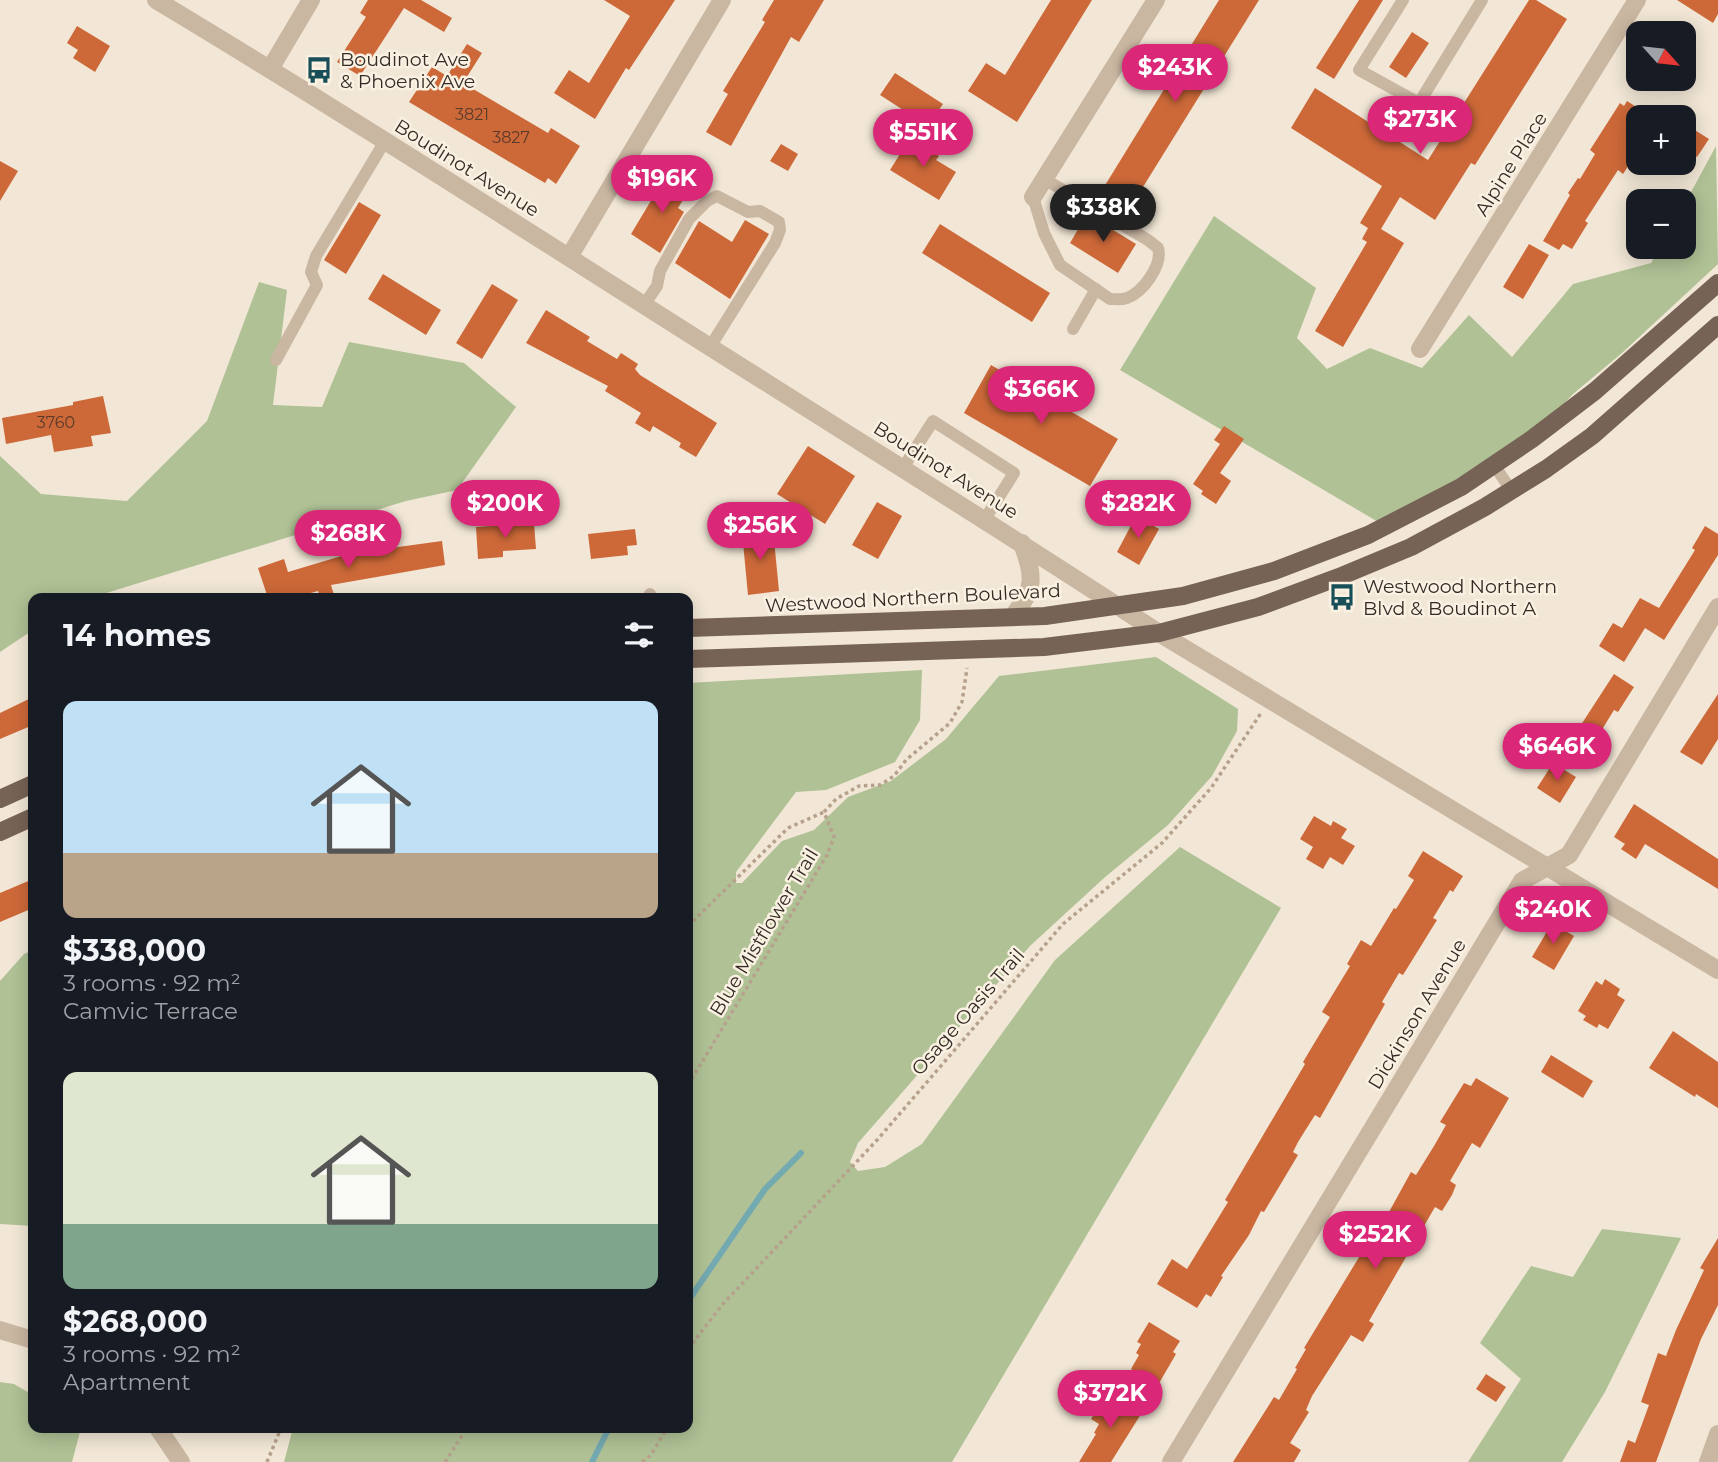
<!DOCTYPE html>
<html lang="en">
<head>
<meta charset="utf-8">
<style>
	:root { --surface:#171b24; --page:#242831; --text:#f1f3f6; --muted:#9ea1a6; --accent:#db2777 }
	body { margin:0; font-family:Montserrat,sans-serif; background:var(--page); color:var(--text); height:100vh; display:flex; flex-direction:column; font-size:26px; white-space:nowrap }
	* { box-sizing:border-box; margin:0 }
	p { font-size:23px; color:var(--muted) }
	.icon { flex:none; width:38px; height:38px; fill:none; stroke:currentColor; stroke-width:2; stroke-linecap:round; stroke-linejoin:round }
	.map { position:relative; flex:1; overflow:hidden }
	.panel { position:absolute; left:28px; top:593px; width:665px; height:840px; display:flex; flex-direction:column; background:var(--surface); border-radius:14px; box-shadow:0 4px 18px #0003 }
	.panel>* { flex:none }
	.needle { width:46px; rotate:117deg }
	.fabs { position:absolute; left:1626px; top:21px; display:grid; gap:14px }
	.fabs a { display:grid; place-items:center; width:70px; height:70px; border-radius:14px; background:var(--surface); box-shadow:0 4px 18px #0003; font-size:35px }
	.price { position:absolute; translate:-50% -60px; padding:0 16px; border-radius:24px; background:var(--accent); color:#fff; font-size:23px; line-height:46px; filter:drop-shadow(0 2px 4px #0008) }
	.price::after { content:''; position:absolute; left:50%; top:42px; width:21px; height:16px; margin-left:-10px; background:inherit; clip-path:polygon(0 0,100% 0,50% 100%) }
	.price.on { background:#222; color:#fff }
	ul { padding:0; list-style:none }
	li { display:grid; align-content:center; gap:14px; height:371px; padding:0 35px }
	li span { display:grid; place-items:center; height:217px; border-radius:14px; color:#555 }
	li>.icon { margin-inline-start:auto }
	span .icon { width:126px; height:126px; fill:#fffc; stroke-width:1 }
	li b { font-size:30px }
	h2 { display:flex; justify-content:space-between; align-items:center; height:84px; padding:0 35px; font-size:30px }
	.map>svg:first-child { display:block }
	.green { fill:#afc195 }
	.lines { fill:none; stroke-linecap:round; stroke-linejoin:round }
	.stream { stroke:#73a9b0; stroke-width:6 }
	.building { fill:#cd6939 }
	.path { stroke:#b6a18c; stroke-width:3.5; stroke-dasharray:3.5 3.5; stroke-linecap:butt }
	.service { stroke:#cab7a2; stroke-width:12 }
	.minor { stroke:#cab7a2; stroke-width:18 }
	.tertiary { stroke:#cab7a2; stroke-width:18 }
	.primary { stroke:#776355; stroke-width:18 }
	.labels { text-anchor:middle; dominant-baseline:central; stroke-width:5; stroke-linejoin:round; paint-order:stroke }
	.number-label { font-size:16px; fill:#5a3a2a }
	.poi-label { font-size:19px; fill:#342b25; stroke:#faf1e2; text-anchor:start }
	.street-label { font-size:19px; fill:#342b25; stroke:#faf1e2 }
</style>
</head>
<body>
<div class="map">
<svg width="1718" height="1462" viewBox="0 0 1718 1462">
	<rect width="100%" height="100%" fill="#f2e7d6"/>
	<g class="green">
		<polygon points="1716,146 1718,264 1622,353 1573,394 1532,439 1385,526 1120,370 1214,216 1316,288 1297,338 1327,369 1370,348 1422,368 1469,315 1512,357 1573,284 1651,263 1660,247 1684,247 1684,205"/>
		<polygon points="259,282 287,290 273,405 322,407 349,342 464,363 516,407 457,490 406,501 90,598 33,598 33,630 0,652 0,456 41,494 127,501 207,421"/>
		<polygon points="1156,657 1238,709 1237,731 1212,776 1168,825 1104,878 1030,946 858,1143 850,1162 858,1171 885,1167 922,1144 1055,960 1180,847 1281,908 952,1462 284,1462 293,1428 688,1428 688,683 922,670 920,720 895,762 826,790 796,792 736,872 736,883 742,883 782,841 814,830 848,797 891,781 946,739 999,676"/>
		<polygon points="33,950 33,1226 0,1224 0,981 24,954"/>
		<polygon points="1602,1229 1681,1238 1605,1392 1562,1462 1468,1462 1521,1379 1480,1343 1531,1266 1573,1277"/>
		<polygon points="0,1382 14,1384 33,1395 33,1428 81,1428 72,1462 0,1462"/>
	</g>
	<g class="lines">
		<g class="stream">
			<polyline points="688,1301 765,1189 801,1153"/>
			<polyline points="592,1462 609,1428"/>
		</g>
	</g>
	<g class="building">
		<polygon points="368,0 421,0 452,18 444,32 404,8 360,76 337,62 366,17 360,13"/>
		<polygon points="604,0 675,0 629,70 626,68 595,119 554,93 569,70 589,83 630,16"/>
		<polygon points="774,0 824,0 799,42 791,37 731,146 706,132 728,94 723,91 765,22 762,20"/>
		<polygon points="1051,0 1092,0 1017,122 968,91 986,63 1005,75"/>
		<polygon points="1219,0 1259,0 1125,216 1096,200"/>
		<polygon points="1359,0 1383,0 1334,79 1316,68"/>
		<polygon points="1529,0 1536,0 1567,19 1475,165 1471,163 1435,220 1400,197 1381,229 1404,243 1343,347 1315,331 1367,242 1362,239 1368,228 1360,223 1382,186 1291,128 1315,88 1428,160"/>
		<polygon points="1677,0 1718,0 1718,14 1713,23"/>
		<polygon points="77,26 110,46 95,72 73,58 78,50 67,43"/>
		<polygon points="1412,32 1429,43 1406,78 1389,67"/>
		<polygon points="467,44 482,53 463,83 548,133 551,128 580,146 556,184 548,178 545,183 409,102 432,67 447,76"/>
		<polygon points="895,73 943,104 928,126 880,95"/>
		<polygon points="1627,101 1638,108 1638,137 1632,150 1637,153 1623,174 1618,170 1585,221 1588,223 1572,249 1563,244 1559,250 1543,241 1570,195 1568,193 1578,178 1580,179 1595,154 1590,150 1620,103 1624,106"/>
		<polygon points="1690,127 1709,139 1697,157 1684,149 1684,137"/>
		<polygon points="910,138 939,156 936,160 956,172 939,200 890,170"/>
		<polygon points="781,144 798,154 788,171 770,161"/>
		<polygon points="0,161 18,171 0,201"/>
		<polygon points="674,175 692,185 678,208 684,212 660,253 631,234 655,194 661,197"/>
		<polygon points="359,202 381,215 346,274 324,260"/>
		<polygon points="1087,214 1136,244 1118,273 1070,243"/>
		<polygon points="745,220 769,234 730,299 675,263 699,221 732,242"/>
		<polygon points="940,224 1050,293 1032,322 922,253"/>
		<polygon points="1529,244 1549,255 1523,299 1503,287"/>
		<polygon points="383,274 441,310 426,335 368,299"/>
		<polygon points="492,284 518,300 482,359 456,343"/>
		<polygon points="546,310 590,337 587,341 617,359 621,353 638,364 635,369 640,375 717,423 696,457 679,447 681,443 653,426 650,432 635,423 641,413 605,391 608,386 526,343"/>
		<polygon points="991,365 1118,439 1090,486 964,413"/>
		<polygon points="103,396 111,433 91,436 93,446 54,452 51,435 6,444 2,418 73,405 73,402"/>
		<polygon points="1224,426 1244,439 1220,473 1231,481 1216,504 1201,494 1203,491 1193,484 1220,444 1214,440"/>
		<polygon points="808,446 855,476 825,524 777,494"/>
		<polygon points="877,502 902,516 878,559 852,545"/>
		<polygon points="1136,516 1159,529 1139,565 1117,552"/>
		<polygon points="534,523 536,549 503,551 503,557 478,559 476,527"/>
		<polygon points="1705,526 1718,534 1718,555 1664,640 1645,628 1624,662 1599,646 1613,623 1622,628 1640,598 1659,608 1695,550 1692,548"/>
		<polygon points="635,529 637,545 627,546 628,555 591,559 588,534"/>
		<polygon points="773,529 779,591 748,595 742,532"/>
		<polygon points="442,541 445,565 331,585 334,595 320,598 318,591 293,598 268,598 258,568 284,559 288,572 368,548 377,547 378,552 398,547"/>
		<polygon points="1614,674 1634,687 1618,712 1614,710 1595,741 1577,731"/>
		<polygon points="1718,694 1718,739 1702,765 1680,752"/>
		<polygon points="33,697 33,725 0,739 0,713"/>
		<polygon points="1553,763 1576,777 1560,803 1537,788"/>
		<polygon points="1634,804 1718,859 1718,889 1645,844 1636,859 1621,849 1625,844 1614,837"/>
		<polygon points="1314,816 1331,826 1333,821 1347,829 1341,838 1355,846 1343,865 1330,857 1323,869 1306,859 1313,847 1300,839"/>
		<polygon points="1423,851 1463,876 1453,892 1450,890 1433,918 1437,920 1403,975 1399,973 1382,1002 1385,1004 1320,1118 1315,1115 1298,1142 1293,1152 1298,1155 1264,1212 1261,1211 1249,1235 1221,1276 1223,1277 1211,1297 1206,1294 1197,1308 1157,1284 1172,1259 1187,1269 1228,1202 1225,1200 1305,1064 1303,1062 1330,1017 1322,1012 1350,966 1347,964 1361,940 1371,946 1394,908 1396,909 1414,880 1408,876"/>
		<polygon points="33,879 33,908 0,922 0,893"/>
		<polygon points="1552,923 1574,936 1554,970 1532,957"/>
		<polygon points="1605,979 1620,989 1617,995 1625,1000 1608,1029 1599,1024 1597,1028 1583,1020 1586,1016 1578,1011 1596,981 1602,985"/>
		<polygon points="1673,1031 1718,1062 1718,1108 1696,1094 1695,1097 1649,1068"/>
		<polygon points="1551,1055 1593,1081 1583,1098 1541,1072"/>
		<polygon points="1476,1078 1509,1098 1480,1148 1472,1143 1450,1181 1456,1185 1452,1195 1442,1211 1435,1207 1369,1321 1374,1324 1363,1342 1351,1335 1312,1396 1306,1410 1309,1412 1290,1443 1301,1450 1294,1462 1233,1462 1274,1397 1279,1400 1297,1369 1295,1368 1306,1349 1304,1348 1367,1244 1373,1247 1393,1215 1389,1212 1411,1172 1416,1175 1434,1146 1446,1125 1440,1122 1464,1083 1471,1086"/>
		<polygon points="1718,1238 1718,1305 1701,1339 1656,1462 1620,1462 1628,1440 1635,1443 1649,1405 1641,1402 1658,1353 1666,1356 1676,1330 1704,1270 1700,1268"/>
		<polygon points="1149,1322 1180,1341 1173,1352 1176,1354 1158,1385 1131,1369 1139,1355 1136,1353 1141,1344 1137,1342"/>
		<polygon points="1486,1374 1506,1387 1496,1402 1476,1389"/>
		<polygon points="1107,1393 1141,1414 1111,1462 1079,1462 1096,1434 1094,1433 1099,1424 1091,1419"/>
	</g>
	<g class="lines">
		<g class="path">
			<polyline points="688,926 788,828 824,812"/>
			<polyline points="688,1085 827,855 834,837 824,812 836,799 859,786 880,785 894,776 906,760 950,723 962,702 967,668"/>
			<polyline points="688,1349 722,1305 878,1139 1063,924 1162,843 1211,788 1261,713"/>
			<polyline points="267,1462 281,1428"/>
			<polyline points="445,1462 467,1428"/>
			<polyline points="642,1462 651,1455 667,1428"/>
		</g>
		<g class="service">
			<polyline points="1403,0 1359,70 1419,103 1482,0"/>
			<path d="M1033,197l11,36 16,32 50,34c6,0 11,1 17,-1 16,-6 36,-33 31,-50l-10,-8 -104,-61"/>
			<polyline points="644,305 657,286 660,271 689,219 707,201 717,196 748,212 760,211 779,222 780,230 775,243 710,347"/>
			<polyline points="1073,329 1096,289"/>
			<polyline points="276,360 317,285 311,272 316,256 385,141"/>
			<polyline points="1494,465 1511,490"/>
			<polyline points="903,468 933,421 1014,473 985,519"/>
			<polyline points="648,598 650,594"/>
		</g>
		<g class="minor">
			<polyline points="270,69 311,0"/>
			<polyline points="1033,197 1156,0"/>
			<polyline points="569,257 722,0"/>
			<polyline points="1420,349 1637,0"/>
			<polyline points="1159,633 1718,970"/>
			<polyline points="0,1330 33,1340"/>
			<polyline points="158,1428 181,1462"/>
			<polyline points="1171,1462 1522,881 1569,855 1718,607"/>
			<polyline points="1708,1462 1718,1434"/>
		</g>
		<g class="tertiary">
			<path d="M156,0c206,124 408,255 611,383 131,83 263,165 392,250"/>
			<path d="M1012,617c24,-30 22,-39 10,-74"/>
		</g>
		<g class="primary">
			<polyline points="688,628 1045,616 1183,596 1274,571 1368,535 1461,487 1532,439 1595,391 1718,283"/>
			<polyline points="688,659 1044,647 1159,633 1258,607 1339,577 1411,547 1485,507 1546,469 1592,436 1718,325"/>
			<polyline points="0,799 33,784"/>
			<polyline points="0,832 33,817"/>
		</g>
	</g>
	<defs>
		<symbol id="bus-bare" viewBox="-9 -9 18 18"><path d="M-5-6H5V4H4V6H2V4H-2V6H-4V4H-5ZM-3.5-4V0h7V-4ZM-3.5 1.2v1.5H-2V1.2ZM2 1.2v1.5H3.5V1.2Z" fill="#184e57" stroke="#faf1e2" stroke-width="2.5" paint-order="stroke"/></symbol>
	</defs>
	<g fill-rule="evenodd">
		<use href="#bus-bare" x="300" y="51" width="38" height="38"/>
		<use href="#bus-bare" x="1323" y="578" width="38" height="38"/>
	</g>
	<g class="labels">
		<g class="number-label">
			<text x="472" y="114">3821</text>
			<text x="511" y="137">3827</text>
			<text x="56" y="422">3760</text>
		</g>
		<g class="poi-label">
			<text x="340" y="59">Boudinot Ave<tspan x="340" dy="22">&amp; Phoenix Ave</tspan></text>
			<text x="1363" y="586">Westwood Northern<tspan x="1363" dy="22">Blvd &amp; Boudinot A</tspan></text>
		</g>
		<g class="street-label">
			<text transform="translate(1511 164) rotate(-58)">Alpine Place</text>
			<text transform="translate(467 168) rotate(32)">Boudinot Avenue</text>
			<text transform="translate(946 470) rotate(32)">Boudinot Avenue</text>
			<text transform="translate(913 598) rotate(-3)">Westwood Northern Boulevard</text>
			<text transform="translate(764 932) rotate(-59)">Blue Mistflower Trail</text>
			<text transform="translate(968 1012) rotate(-49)">Osage Oasis Trail</text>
			<text transform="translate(1417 1014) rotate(-59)">Dickinson Avenue</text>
		</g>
	</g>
</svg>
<div class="fabs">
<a><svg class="needle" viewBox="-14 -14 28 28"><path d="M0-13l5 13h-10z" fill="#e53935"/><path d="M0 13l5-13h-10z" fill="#9ea1a6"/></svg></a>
<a>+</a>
<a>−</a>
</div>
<b class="price" style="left:1175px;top:104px">$243K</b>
<b class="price" style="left:1420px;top:156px">$273K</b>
<b class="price" style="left:923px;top:169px">$551K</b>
<b class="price" style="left:662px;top:215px">$196K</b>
<b class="price on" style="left:1103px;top:244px">$338K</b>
<b class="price" style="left:1041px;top:426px">$366K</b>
<b class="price" style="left:505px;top:540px">$200K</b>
<b class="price" style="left:1138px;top:540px">$282K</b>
<b class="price" style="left:760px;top:562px">$256K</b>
<b class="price" style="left:348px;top:570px">$268K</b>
<b class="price" style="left:1557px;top:783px">$646K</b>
<b class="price" style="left:1553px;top:946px">$240K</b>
<b class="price" style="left:1375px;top:1271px">$252K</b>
<b class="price" style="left:1110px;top:1430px">$372K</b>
<section class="panel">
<h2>14 homes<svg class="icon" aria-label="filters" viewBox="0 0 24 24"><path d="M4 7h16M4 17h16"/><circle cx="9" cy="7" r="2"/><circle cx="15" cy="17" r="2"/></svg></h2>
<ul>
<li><span style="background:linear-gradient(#bfe0f5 70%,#b9a48a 0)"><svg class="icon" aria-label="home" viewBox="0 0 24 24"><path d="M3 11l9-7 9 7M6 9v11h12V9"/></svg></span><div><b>$338,000</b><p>3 rooms · 92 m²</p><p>Camvic Terrace</p></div></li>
<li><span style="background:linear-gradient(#dfe7d0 70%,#7fa58c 0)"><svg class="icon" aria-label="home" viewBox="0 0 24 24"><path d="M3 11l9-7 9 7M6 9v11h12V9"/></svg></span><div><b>$268,000</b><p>3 rooms · 92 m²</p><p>Apartment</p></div></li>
</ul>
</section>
</div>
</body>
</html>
